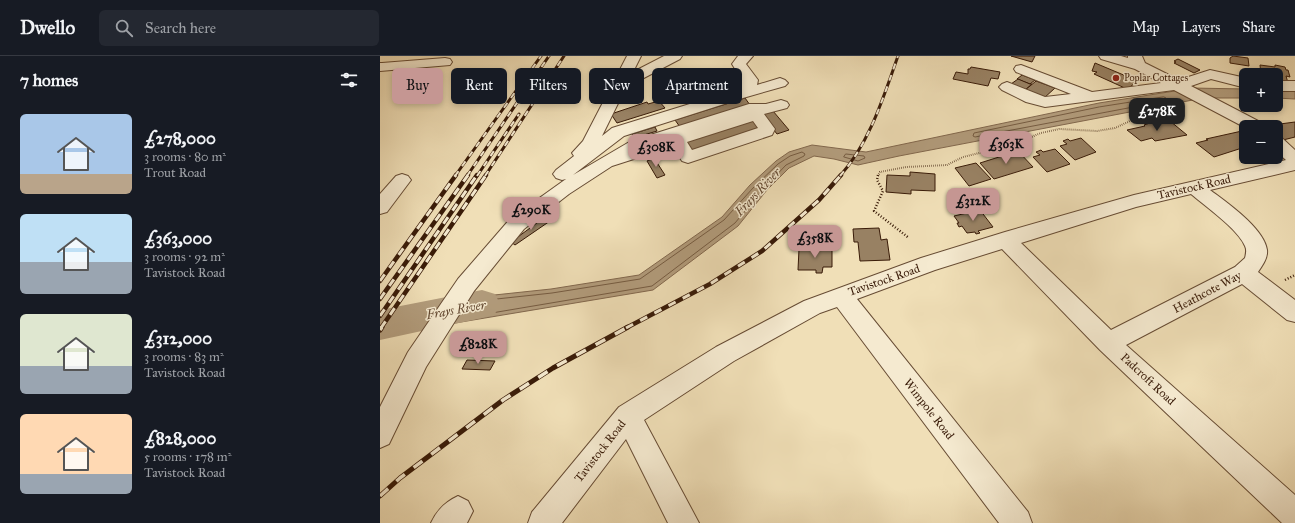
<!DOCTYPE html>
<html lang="en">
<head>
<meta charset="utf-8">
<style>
	:root { --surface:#171b24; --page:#242831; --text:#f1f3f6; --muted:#9ea1a6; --line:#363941; --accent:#c59692 }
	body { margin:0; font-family:"IM FELL Great Primer",serif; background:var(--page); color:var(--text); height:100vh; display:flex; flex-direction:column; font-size:15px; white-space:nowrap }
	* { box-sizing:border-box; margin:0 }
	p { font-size:13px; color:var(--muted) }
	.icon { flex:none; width:22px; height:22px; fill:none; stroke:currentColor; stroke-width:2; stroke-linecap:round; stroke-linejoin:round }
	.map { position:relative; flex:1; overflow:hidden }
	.details { display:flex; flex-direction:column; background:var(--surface); width:380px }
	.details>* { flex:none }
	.banner { position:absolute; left:12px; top:12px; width:380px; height:36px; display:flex; gap:8px }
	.fabs { position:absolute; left:859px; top:12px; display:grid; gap:8px }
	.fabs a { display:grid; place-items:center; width:44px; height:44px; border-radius:6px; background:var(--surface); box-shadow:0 2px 6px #0003; font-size:20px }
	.price { position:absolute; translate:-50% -34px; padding:0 9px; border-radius:8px; background:var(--accent); color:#111; font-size:13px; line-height:26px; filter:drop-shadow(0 1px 2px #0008) }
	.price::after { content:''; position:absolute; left:50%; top:24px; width:12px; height:9px; margin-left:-6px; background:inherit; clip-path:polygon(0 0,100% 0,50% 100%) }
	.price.current { background:#222; color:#fff }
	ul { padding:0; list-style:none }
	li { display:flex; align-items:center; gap:12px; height:100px; padding:0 20px }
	li span { display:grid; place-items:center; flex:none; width:112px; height:80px; border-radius:6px; color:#555 }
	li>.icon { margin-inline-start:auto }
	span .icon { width:48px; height:48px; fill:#fffc; stroke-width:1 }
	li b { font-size:17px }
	h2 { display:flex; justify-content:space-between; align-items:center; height:48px; padding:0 20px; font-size:17px }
	.tag { padding:0 14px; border-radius:6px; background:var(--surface); box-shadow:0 2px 6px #0003; font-size:14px; line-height:36px }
	.tag.current { background:var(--accent); color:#111 }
	header { display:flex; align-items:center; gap:24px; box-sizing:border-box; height:56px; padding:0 20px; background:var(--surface); border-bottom:1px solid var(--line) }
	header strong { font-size:19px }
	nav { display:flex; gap:22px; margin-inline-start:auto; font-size:14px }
	.search { width:280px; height:36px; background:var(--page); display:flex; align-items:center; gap:10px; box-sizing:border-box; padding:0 14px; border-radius:6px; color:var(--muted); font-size:15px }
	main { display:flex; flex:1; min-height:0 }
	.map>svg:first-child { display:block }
	.water { fill:#b29c7c; stroke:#82684e }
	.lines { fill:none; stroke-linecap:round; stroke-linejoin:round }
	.shore { stroke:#765c42; stroke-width:1 }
	.river { fill:#b29c7c; fill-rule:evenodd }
	.building { fill:#988163; stroke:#391b08 }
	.minor-casing { stroke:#674c34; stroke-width:2 }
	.path-far1 { stroke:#391b08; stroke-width:2; stroke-dasharray:0.5 1.5; stroke-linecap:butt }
	.path { stroke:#391b08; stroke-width:2.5; stroke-dasharray:1 2; stroke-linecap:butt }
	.minor { fill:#f5ead0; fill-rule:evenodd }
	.rail-far2-casing { stroke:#391b08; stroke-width:3 }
	.rail-far1-casing { stroke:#391b08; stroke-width:4.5 }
	.rail-casing { stroke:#391b08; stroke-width:5 }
	.rail-far2 { stroke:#f5ead0; stroke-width:2; stroke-dasharray:6; stroke-linecap:butt }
	.rail-far1 { stroke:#f5ead0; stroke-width:3; stroke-dasharray:8; stroke-linecap:butt }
	.rail { stroke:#f5ead0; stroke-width:3.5; stroke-dasharray:11; stroke-linecap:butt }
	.poi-dot { fill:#8f2418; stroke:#f5ead0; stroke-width:1.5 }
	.labels { text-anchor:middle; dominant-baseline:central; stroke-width:3; stroke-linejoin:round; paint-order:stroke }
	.far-poi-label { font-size:10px; fill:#391b08; stroke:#f5ead0; text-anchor:start }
	.street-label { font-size:12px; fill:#391b08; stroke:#f5ead0 }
	.water-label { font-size:13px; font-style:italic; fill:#634831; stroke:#f5ead0 }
</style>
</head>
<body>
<header>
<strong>Dwello</strong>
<div class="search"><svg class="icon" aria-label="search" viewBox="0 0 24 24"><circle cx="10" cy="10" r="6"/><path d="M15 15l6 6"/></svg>Search here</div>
<nav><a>Map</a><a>Layers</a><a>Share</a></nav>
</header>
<main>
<section class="details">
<h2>7 homes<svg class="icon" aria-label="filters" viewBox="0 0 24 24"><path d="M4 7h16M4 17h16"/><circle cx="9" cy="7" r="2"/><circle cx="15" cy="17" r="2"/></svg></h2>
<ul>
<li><span style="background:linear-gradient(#a9c7e8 75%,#b9a48a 0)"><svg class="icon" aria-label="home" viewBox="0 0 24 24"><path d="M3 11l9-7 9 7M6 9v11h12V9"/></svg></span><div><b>£278,000</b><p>3 rooms · 80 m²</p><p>Trout Road</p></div></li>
<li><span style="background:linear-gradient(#bfe0f5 60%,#9aa5b1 0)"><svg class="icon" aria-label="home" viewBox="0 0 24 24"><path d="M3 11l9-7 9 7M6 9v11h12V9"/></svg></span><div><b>£363,000</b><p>3 rooms · 92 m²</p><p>Tavistock Road</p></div></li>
<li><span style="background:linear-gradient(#dfe7d0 65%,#9aa5b1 0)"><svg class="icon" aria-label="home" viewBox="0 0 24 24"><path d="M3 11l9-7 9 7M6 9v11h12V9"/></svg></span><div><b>£312,000</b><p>3 rooms · 83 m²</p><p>Tavistock Road</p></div></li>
<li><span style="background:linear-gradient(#ffd9b3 75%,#9aa5b1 0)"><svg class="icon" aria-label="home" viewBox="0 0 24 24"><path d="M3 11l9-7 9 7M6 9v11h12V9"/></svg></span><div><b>£828,000</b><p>5 rooms · 178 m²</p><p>Tavistock Road</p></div></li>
</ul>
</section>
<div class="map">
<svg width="915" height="467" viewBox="0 0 915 467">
	<rect width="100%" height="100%" fill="#f0dfb7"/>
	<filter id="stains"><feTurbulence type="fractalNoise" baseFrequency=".005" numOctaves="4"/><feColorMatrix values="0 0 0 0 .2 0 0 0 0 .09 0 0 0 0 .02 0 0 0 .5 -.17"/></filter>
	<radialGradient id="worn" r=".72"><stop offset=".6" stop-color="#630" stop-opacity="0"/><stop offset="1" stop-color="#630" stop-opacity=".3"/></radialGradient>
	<g class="water">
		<polygon points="811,32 866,33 866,42 824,42"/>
		<polygon points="801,34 818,43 519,100 478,109 454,103 434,100 409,112 387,134 358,170 273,234 69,268 86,242 171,233 259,219 342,161 370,129 396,105 409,96 432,89 486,96 719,47"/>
		<polygon points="896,34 915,34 915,43 896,42"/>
	</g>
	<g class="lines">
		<g class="shore">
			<polygon points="784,41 786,42 785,45 595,81 593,80 594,77 719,51"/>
			<polygon points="466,98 484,100 485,102 478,105 464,101"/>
			<polyline points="80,259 82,262 272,230 355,167 384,132 406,109 424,100 425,98 422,96 410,100 398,108 373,132 344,164 260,223 172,237 89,246 84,253"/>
		</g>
		<polygon class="river" points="102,234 115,238 120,248 115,258 102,262 0,284 0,254"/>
	</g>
	<g class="building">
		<polygon points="631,0 655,0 652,6"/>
		<polygon points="853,0 868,2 869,10 850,7 850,2"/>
		<polygon points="798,3 820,14 814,17 794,7 796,6 794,5"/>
		<polygon points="715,7 758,25 747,33 714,18 717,16 712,15"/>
		<polygon points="880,9 895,11 895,9 905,11 906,14 908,14 910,21 906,20 908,27 896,27 896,19 881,19"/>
		<polygon points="591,11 620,16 618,23 611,22 608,30 573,23 576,16 588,18 588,13 590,13"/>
		<polygon points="642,19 655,24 650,28 637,23"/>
		<polygon points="638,23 650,28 652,28 645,34 631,28"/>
		<polygon points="656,25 675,32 663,43 644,35"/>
		<polygon points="365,42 370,49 300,71 295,64"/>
		<polygon points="279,45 285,52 237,67 231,58 267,46 268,48"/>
		<polygon points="393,55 409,74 397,78 382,59"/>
		<polygon points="373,62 381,72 308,96 301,86"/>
		<polygon points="790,65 807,79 775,85 772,82 761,85 747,74 765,70 764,69 770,67 779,68"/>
		<polygon points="888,65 895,65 900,68 915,66 915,81 903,84 896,78 896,71 886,71 881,67"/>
		<polygon points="275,71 277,75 254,82 252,78"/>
		<polygon points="862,75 866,78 866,93 862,92 834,101 816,87 828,84 826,83"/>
		<polygon points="701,82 716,96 695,104 680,90 687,88 683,85 688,83 690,85"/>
		<polygon points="675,93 690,108 667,116 653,101 660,99 656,96 661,94 663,96"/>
		<polygon points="638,95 653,111 614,123 600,107"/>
		<polygon points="274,102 285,119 277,122 267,105"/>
		<polygon points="596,107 611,123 589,130 575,112"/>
		<polygon points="530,116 555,118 555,135 531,134 531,138 506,136 507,119 530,120"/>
		<polygon points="600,154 613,171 598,175 600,177 596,178 595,176 587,177 582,170 579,171 577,167 579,167 574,160"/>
		<polygon points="165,161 170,165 135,189 131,186"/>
		<polygon points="499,172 501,184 507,183 510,204 480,205 478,186 474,186 473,173"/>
		<polygon points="433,190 452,190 452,211 443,211 442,217 436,217 436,214 418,214 419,193 433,193"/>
		<polygon points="87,304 115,305 110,314 82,313"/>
	</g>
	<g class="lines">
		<defs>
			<g id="minor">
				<path d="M247,0h14l-8,16 31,-16h18l-2,3 -40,21 -11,1 -27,55 10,-8 123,-38 6,-5 1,-5 -10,-16 6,-8h15l-7,8 12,16 -1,5 23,-7 5,2 3,3 -3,3 -42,12 -119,38 -51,39 58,-34 118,-37h17l15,-4 6,2 2,3 -2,3 -23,6 11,15 -3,6 -84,28 -6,-2 -8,-12h-9l-53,17 -43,28 -45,35 -50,62 -48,76 -37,77 -9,4v-41l28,-55 50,-73 52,-60 56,-40 -4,1 -6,-2 -3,-4 3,-4 18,-14 -2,-3 11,-12zM373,65l5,7 -66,22 -5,-8z"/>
				<polygon points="719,0 741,0 748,2 748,0 762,0 765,7 799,24 830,14 866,22 866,32 831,23 811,30 882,67 884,71 866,71 866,72 794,34 665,51 646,46 622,34 619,31 622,28 627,26 665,41 691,38 636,16 634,13 636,10 641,9 712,36 781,27 755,13 721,3"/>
				<polygon points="65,2 70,3 72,6 70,9 0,15 0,7 2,7"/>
				<rect x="896" y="25" width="19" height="10"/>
				<path d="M896,81l6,1 13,12v20l-85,20c16,12 54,38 57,60 1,8 -5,16 -9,22l37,28v22l-8,-2 -45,-36 -116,61 169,150v28h-13l-182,-173 -98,-101 -67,21 -78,29 171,213 4,11h-33l-162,-216 -17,6 -86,48 -90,59 55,103h-31l-42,-84 -64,84h-34l4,-11 87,-105 97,-60 88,-46 117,-43 84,-26 129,-37 152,-35 -10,-9zM811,138c14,12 47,35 54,52 2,4 1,8 0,12l-10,9 -124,63 -90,-87 115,-36z"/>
				<polygon points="22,118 28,120 31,124 7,156 0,158 0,138 16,120"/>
				<path d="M78,440l10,5 5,10 -6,12h-36c6,-13 14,-21 27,-27z"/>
			</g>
		</defs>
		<use href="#minor" class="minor-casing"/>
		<polyline class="path-far1" points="498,120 500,116 526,111 567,109 583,101 632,89 661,77 679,73 717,75 735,72 782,50 797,47"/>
		<g class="path">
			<polyline points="498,119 497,124 503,135 494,155 529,182"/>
			<polyline points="905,224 915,219"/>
		</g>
		<use href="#minor" class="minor"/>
		<defs>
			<g id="rail-far2">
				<polyline points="75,120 161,0"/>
				<polyline points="87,120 169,0"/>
				<polyline points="97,120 139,58"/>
				<polyline points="105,120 184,0"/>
				<path d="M460,120c30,-34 43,-78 58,-120"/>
			</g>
			<g id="rail-far1">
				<polyline points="0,225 76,119"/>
				<polyline points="0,243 88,119"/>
				<polyline points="0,260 97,119"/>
				<polyline points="1,272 106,119"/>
				<polyline points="246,272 330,228 382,195 439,144 461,119"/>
			</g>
			<g id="rail">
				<polyline points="0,274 2,271"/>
				<polyline points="0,440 20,422 123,344 173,312 248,271"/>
			</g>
		</defs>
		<use href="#rail-far2" class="rail-far2-casing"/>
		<use href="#rail-far1" class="rail-far1-casing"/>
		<use href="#rail" class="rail-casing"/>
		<use href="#rail-far2" class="rail-far2"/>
		<use href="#rail-far1" class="rail-far1"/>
		<use href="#rail" class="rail"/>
	</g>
	<circle class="poi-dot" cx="736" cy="22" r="4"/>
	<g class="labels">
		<g class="far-poi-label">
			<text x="744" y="22">Poplar Cottages</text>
		</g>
		<g class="street-label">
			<text transform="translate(814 131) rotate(-13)">Tavistock Road</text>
			<text transform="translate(504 224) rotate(-19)">Tavistock Road</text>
			<text transform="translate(827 236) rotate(-28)">Heathcote Way</text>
			<text transform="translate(768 323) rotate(43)">Padcroft Road</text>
			<text transform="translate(549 353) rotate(52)">Wimpole Road</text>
			<text transform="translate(220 395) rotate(-52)">Tavistock Road</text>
		</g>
		<g class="water-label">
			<text transform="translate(378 136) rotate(-47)">Frays River</text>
			<text transform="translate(76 254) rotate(-10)">Frays River</text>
		</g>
	</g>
	<rect width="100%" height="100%" filter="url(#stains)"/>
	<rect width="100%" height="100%" fill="url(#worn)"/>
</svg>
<div class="fabs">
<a>+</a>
<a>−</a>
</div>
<b class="price current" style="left:777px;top:76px">£278K</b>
<b class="price" style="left:626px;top:109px">£363K</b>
<b class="price" style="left:276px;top:112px">£308K</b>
<b class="price" style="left:593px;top:166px">£312K</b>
<b class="price" style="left:151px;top:175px">£290K</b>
<b class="price" style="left:435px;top:203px">£358K</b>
<b class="price" style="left:98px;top:309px">£828K</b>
<div class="banner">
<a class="tag current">Buy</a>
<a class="tag">Rent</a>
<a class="tag">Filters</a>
<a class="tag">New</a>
<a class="tag">Apartment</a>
</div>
</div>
</main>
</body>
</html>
